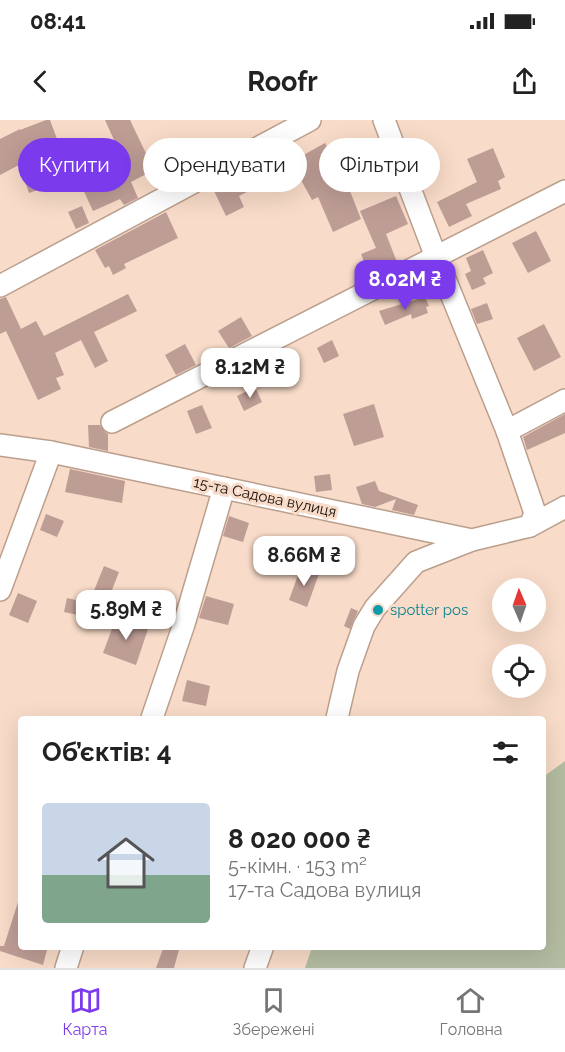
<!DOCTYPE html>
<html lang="uk">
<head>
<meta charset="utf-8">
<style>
	:root { --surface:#fff; --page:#f2f2f2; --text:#222; --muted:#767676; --line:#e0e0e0; --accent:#7c3aed }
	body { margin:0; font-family:Raleway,sans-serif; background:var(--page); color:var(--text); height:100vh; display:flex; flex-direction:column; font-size:22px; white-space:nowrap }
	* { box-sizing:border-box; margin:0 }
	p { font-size:20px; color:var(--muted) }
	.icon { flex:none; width:33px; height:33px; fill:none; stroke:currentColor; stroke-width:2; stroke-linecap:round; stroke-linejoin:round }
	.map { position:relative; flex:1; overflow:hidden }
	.drawer { position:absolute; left:18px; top:596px; width:528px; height:234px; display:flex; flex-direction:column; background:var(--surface); border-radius:6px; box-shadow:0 6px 24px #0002 }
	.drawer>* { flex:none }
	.hud { position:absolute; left:18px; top:18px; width:530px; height:54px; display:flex; gap:12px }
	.needle { width:39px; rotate:358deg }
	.fabs { position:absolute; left:492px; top:458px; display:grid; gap:12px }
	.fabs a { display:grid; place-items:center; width:54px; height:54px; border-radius:50%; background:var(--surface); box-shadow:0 6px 24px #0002; font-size:30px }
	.price { position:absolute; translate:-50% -51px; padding:0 14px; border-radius:12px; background:#fff; color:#222; font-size:20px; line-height:39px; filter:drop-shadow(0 2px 3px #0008) }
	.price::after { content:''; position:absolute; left:50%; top:36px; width:18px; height:14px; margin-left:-9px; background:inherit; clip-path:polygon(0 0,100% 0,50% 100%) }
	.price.on { background:var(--accent); color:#fff }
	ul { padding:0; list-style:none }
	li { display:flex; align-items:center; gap:18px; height:150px; padding:0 24px }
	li+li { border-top:2px solid var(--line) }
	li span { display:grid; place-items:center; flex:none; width:168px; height:120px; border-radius:6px; color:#555 }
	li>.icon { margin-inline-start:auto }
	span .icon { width:72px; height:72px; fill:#fffc; stroke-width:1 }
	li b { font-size:26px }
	h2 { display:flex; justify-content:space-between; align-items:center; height:72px; padding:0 24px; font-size:26px }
	.tag { padding:0 21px; border-radius:27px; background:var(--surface); box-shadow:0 6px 24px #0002; font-size:21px; line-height:54px }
	.tag.on { background:var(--accent); color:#fff }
	.status { display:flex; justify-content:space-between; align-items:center; height:42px; padding:0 30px; background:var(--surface); direction:ltr }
	.status svg { height:16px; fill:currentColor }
	header { display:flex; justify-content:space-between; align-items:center; height:78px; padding:0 24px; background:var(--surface); font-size:27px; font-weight:700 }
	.menu { display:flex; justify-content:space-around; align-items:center; height:84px; border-top:2px solid var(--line); background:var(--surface); font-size:16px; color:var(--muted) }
	.menu a { display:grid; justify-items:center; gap:3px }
	.menu .on { color:var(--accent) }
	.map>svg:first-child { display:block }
	.green { fill:#b3bca1 }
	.building { fill:#be9d95 }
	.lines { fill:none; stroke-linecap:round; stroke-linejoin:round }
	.minor-casing { stroke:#bb9f8d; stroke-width:24 }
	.minor { stroke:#fff; stroke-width:21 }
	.culture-dot { fill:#0f9aa8; stroke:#f8dbc8; stroke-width:2 }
	.labels { text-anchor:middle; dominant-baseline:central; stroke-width:6; stroke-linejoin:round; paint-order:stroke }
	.street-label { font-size:15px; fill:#160c06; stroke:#f8dbc8 }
	.culture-label { font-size:15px; fill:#0d838f; stroke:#f8dbc8; text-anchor:start }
</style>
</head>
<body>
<div class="status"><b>08:41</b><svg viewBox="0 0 49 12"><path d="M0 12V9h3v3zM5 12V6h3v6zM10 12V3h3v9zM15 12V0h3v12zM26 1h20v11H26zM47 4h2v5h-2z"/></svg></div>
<header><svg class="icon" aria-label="back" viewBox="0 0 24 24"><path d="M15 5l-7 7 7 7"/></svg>Roofr<svg class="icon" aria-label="share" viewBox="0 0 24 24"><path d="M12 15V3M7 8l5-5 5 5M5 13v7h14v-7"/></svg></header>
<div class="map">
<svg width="565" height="848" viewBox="0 0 565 848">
	<rect width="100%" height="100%" fill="#f8dbc8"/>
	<polygon class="green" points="565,641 565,848 305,848 312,827 543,826 543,657"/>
	<g class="building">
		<polygon points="46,0 50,0 64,38 52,42 60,62 29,73 19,45 0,55 0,19 20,9 20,10"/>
		<polygon points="105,0 130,0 154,50 131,62 138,78 124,85 120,79 93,91 80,63 124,42"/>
		<polygon points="325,23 346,61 361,99 333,112 318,77 312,80 291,42"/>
		<polygon points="493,28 505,57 498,61 501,69 466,84 472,96 449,107 437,82 477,62 467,39"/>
		<polygon points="263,48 269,61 239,76 244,87 226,96 214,71"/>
		<polygon points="396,76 408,104 386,114 397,142 369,154 361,134 376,128 360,91"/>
		<polygon points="82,86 89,103 76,109 68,92"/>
		<polygon points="166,92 178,118 124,144 126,148 113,155 109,146 105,148 95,130"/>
		<polygon points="536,111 551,141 528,153 512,123"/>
		<polygon points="483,130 493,153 483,158 486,164 472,170 465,154 471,151 466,138"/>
		<polygon points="128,174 137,191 94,212 108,241 95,248 81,220 55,233 64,255 56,258 61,269 38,280 6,211 0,214 0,179 6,177 21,209 36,201 44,216"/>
		<polygon points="425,177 429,186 426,187 428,193 412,199 411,194 385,205 379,191"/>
		<polygon points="487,183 493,199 477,204 471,189"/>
		<polygon points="241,197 252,216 229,228 218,211"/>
		<polygon points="544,204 561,237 534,251 517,218"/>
		<polygon points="332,220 339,236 324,243 317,228"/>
		<polygon points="185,224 196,245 176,255 165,235"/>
		<polygon points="255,267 262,282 244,291 237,276"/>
		<polygon points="374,284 384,317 354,326 343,294"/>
		<polygon points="202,285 212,308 196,314 187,291"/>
		<polygon points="565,294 565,313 527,330 523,317"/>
		<polygon points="88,305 100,305 105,312 108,314 108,331 89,327"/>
		<polygon points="70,349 125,361 122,383 65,372"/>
		<polygon points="330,354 332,370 316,372 314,356"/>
		<polygon points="375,361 379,371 418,385 414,395 392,390 396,379 375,387 362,384 356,367"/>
		<polygon points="46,394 64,401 57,417 40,410"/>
		<polygon points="229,396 249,403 243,422 223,416"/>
		<polygon points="104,446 119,452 99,503 86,499 87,497 64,492 67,478 89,483"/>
		<polygon points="301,447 319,454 307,487 289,480"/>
		<polygon points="18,473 37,481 28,503 9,495"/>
		<polygon points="206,476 234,484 228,505 199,498"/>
		<polygon points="351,488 358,491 350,509 344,506"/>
		<polygon points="116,498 148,509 136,545 103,533"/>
		<polygon points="187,560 210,566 206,586 182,581"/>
		<polygon points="18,782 21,783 21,826 48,826 43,845 0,831 0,826 4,826"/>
		<polygon points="164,826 180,826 174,848 156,848"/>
	</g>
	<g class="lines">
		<defs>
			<g id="minor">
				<polyline points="384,0 436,137 507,311 535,393 530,406"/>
				<polyline points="0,166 310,0"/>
				<polyline points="112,302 565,71"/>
				<polyline points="507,311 565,280"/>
				<polyline points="0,325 51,332 472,420 530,406 565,387"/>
				<polyline points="0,470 51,332"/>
				<polyline points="152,598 184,504 224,368"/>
				<polyline points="337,598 348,551 364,506 375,488 416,442 472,420"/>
				<polyline points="66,848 73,826"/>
				<polyline points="255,848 263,826"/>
			</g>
		</defs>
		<use href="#minor" class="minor-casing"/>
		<use href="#minor" class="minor"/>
	</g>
	<circle class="culture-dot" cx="378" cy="490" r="6"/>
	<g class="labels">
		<g class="street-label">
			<text transform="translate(265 377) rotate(12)">15-та Садова вулиця</text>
		</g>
		<g class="culture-label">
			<text x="390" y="490">spotter pos</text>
		</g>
	</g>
</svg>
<div class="fabs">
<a><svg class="needle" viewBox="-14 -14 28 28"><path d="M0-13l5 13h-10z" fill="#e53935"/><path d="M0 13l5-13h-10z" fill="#767676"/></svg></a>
<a><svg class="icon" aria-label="locate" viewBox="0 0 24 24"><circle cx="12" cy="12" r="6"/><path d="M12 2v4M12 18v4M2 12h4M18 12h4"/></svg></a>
</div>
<b class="price on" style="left:405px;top:191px">8.02M ₴</b>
<b class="price" style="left:250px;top:279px">8.12M ₴</b>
<b class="price" style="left:304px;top:467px">8.66M ₴</b>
<b class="price" style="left:126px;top:521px">5.89M ₴</b>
<div class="hud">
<a class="tag on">Купити</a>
<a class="tag">Орендувати</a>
<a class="tag">Фільтри</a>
</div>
<section class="drawer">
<h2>Об’єктів: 4<svg class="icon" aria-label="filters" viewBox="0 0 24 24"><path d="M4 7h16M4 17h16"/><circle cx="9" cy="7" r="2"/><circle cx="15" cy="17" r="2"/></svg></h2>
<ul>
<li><span style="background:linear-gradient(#c9d6e8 60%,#7fa58c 0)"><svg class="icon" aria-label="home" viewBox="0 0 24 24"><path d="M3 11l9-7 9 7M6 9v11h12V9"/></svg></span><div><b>8 020 000 ₴</b><p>5-кімн. · 153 m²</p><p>17-та Садова вулиця</p></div></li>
</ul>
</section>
</div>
<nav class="menu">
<a class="on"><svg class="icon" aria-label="map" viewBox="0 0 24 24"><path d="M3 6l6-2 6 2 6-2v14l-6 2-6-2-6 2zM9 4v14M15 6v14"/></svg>Карта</a>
<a><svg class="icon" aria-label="saved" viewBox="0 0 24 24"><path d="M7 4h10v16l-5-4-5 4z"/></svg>Збережені</a>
<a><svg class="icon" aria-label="home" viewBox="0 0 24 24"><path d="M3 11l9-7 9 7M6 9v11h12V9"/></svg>Головна</a>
</nav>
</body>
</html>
